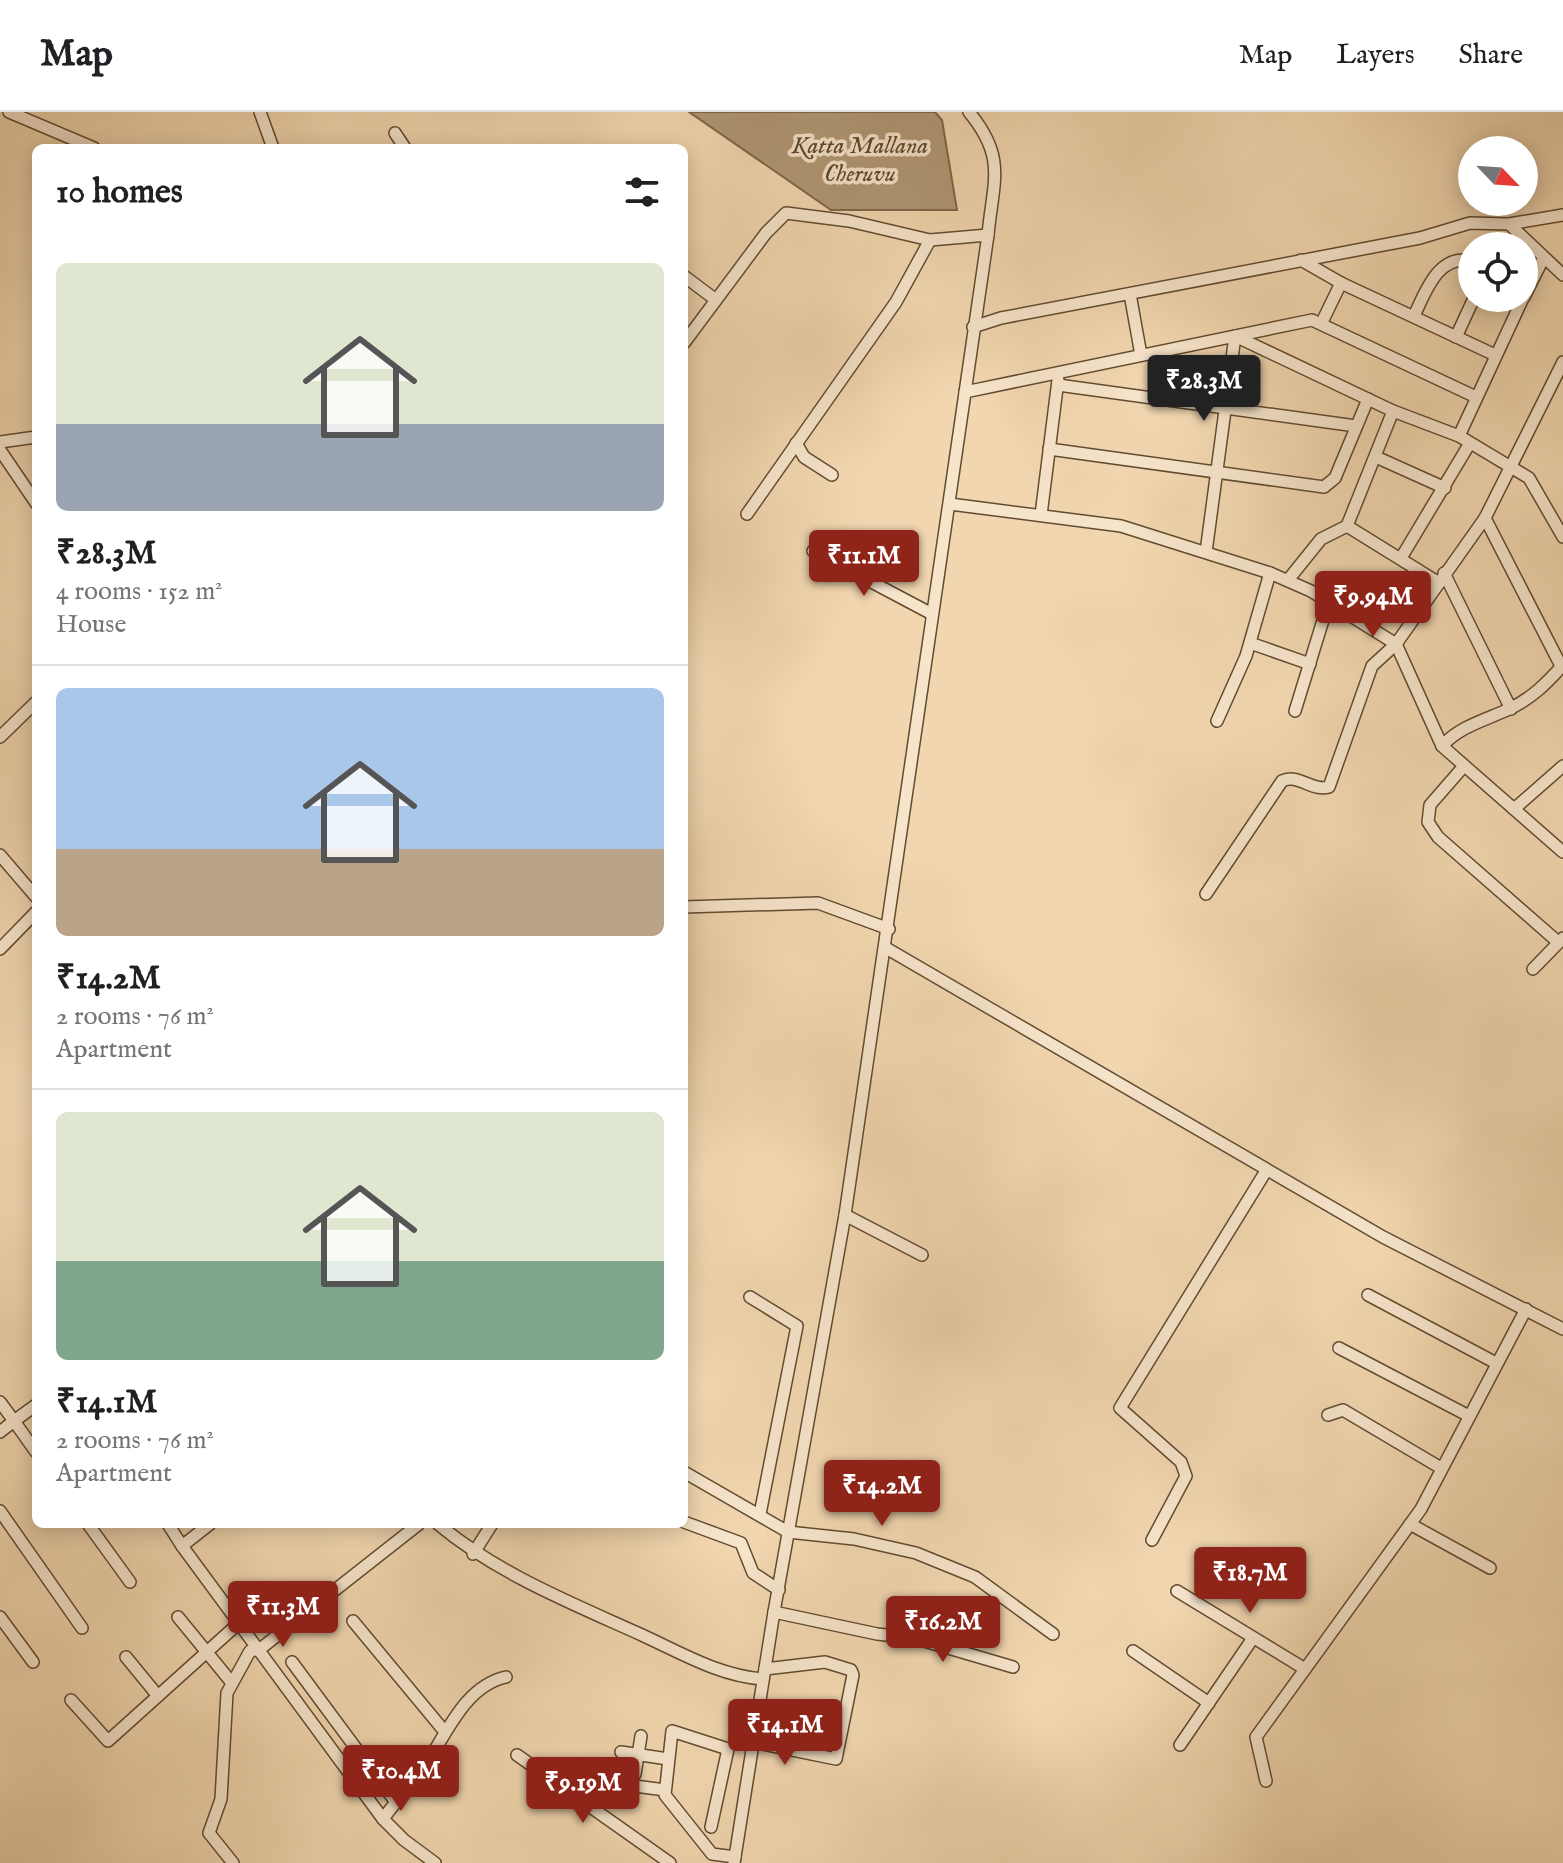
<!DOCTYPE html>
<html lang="en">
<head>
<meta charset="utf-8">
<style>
	:root { --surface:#fff; --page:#f2f2f2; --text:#202124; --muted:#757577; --line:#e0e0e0; --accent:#8f2418 }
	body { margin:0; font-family:"IM FELL English",serif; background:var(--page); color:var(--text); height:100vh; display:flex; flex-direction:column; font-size:30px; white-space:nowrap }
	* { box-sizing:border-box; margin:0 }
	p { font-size:26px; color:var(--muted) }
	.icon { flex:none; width:44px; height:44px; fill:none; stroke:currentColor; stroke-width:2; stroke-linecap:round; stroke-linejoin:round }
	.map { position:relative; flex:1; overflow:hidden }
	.details { position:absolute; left:32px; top:32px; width:656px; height:1384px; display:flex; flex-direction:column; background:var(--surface); border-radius:12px; box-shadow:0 4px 20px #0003 }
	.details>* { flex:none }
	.needle { width:52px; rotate:115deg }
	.tools { position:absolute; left:1458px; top:24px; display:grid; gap:16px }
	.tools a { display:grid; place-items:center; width:80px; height:80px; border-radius:50%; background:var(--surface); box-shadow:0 4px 20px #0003; font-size:40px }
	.price { position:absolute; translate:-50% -68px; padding:0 18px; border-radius:8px; background:var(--accent); color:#fff; font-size:26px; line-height:52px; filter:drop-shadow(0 2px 4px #0008) }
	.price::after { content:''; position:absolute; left:50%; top:48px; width:24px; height:18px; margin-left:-12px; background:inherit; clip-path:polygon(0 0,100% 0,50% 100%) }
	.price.current { background:#222; color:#fff }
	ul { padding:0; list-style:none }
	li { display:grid; align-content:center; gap:16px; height:424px; padding:0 24px }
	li+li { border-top:2px solid var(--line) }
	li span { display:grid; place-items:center; height:248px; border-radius:12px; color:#555 }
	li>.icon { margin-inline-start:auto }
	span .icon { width:144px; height:144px; fill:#fffc; stroke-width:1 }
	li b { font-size:34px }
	h2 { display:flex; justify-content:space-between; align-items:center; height:96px; padding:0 24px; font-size:34px }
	header { display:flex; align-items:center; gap:48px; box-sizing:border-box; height:112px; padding:0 40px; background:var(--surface); border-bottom:2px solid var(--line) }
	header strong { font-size:38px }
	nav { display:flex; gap:44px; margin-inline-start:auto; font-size:28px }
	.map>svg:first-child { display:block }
	.water { fill:#b09775; stroke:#7e6648; stroke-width:2 }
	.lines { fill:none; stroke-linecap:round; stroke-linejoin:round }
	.street-casing { stroke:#624b30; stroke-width:14 }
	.street { stroke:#f6e4cb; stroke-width:11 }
	.labels { text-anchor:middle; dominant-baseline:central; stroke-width:7; stroke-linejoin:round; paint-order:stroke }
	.water-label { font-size:24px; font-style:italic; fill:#5e482c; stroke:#f6e4cb }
</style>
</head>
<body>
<header>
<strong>Map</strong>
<nav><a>Map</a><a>Layers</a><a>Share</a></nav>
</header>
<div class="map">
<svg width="1563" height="1751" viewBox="0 0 1563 1751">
	<rect width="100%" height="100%" fill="#f1d6af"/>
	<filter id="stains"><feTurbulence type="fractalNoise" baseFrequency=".0025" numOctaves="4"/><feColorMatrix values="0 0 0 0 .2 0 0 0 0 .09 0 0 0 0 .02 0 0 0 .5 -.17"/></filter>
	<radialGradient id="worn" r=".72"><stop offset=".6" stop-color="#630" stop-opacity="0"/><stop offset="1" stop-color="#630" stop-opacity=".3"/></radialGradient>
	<polygon class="water" points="689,0 935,0 942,8 957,98 831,98"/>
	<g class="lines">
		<defs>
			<g id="street">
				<polyline points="9,0 94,36"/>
				<polyline points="260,0 273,36"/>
				<polyline points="395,21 405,36"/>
				<polyline points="1509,112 1563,163"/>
				<polyline points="1301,148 1341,171 1495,243"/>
				<polyline points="684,164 716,188"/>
				<polyline points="1130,182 1141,243"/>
				<polyline points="1524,185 1543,147"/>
				<path d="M1414,204c11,-23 24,-63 58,-55"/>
				<polyline points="1322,210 1341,171"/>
				<polyline points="973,215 1001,206 1420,126 1470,111 1509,112 1563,103"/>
				<polyline points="1456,225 1474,186"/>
				<polyline points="684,231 766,121 786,101 849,109 930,128 988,123"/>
				<polyline points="1058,273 1356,314"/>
				<polyline points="965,280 1312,208 1476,285"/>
				<polyline points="1459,324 1523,186"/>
				<polyline points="0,330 36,325"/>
				<polyline points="796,331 804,345 832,363"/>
				<polyline points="1049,337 1324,375 1335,366 1368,287"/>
				<polyline points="0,338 36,391"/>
				<polyline points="1376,345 1445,376"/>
				<polyline points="950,392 1121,414 1270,461 1311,479 1396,532 1442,634 1563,740"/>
				<polyline points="747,402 896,190 930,128"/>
				<polyline points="1041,403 1058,268"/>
				<polyline points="1485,406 1561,554"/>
				<polyline points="1347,414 1439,471"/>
				<polyline points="813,439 932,502"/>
				<polyline points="1206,440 1235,224 1393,299 1459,324 1529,366 1563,425"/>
				<polyline points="1401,446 1470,331"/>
				<polyline points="1444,461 1511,597"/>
				<polyline points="1288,468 1321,427 1347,414 1393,299"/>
				<polyline points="1250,531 1310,552"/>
				<polyline points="1295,599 1328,492"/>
				<polyline points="1217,609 1246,544 1270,461"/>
				<polyline points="0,625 36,590"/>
				<path d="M1442,634c18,-20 44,-26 67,-37 22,-10 38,-26 54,-44"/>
				<polyline points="1464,654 1430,693 1428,710 1438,725 1558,830"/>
				<polyline points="1514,697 1563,654"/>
				<polyline points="0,743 36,785"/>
				<path d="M1206,782l76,-113c16,-8 30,11 47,6l43,-121 24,-22 89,-126 78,-156"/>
				<polyline points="684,795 818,791 889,817"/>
				<polyline points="886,836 1383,1125 1563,1217"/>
				<polyline points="0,837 36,800"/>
				<polyline points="1533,857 1563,826"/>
				<polyline points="845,1103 922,1143"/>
				<polyline points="1368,1183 1496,1251"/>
				<polyline points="750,1185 797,1214 760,1402"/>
				<polyline points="1339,1236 1469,1304"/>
				<polyline points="0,1290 14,1309 36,1293"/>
				<polyline points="1328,1303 1343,1298 1441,1356"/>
				<polyline points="0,1320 14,1309 36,1340"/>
				<polyline points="684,1360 788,1420 854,1427 916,1441 975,1465 1053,1522"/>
				<polyline points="0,1399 82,1516"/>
				<polyline points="684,1410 741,1431 753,1461 779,1478"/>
				<polyline points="88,1412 130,1470"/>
				<polyline points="168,1412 182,1434"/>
				<polyline points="210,1412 182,1434 383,1707 404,1728 435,1751"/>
				<path d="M438,1412c60,50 133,79 204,111 39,18 78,41 121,44"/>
				<polyline points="1410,1412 1490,1456"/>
				<polyline points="1152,1428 1186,1364 1181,1350 1120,1296 1266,1059"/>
				<polyline points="473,1442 492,1412"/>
				<polyline points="1177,1479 1305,1557"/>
				<polyline points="774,1500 877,1522 914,1526 1013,1555"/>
				<polyline points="0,1505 33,1550"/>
				<polyline points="178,1505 232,1571"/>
				<polyline points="353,1509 445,1620"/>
				<polyline points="1133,1539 1209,1591"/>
				<polyline points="126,1545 158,1584"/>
				<polyline points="292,1550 395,1689"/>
				<polyline points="71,1588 108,1629 239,1511"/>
				<polyline points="753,1630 836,1647 853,1563 851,1558 825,1550 765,1557"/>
				<polyline points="1180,1633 1253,1526"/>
				<polyline points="621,1640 668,1647"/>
				<polyline points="517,1643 670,1751"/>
				<polyline points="635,1662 641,1624"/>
				<polyline points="1266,1669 1256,1625 1421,1397 1526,1197"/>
				<polyline points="576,1686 605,1670 665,1678"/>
				<path d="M383,1707c13,-19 30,-34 42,-53 22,-33 40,-80 81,-89"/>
				<polyline points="711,1715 728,1637 672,1619 665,1683 712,1742 735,1745"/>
				<polyline points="233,1751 209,1721 221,1687 227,1581 250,1539 260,1537 419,1412"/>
				<path d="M734,1751l40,-251 71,-397 143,-980c5,-54 19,-77 -19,-123"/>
			</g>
		</defs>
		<use href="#street" class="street-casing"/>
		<use href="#street" class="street"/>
	</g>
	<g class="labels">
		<g class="water-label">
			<text x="860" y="34">Katta Mallana<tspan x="860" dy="28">Cheruvu</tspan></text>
		</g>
	</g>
	<rect width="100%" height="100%" filter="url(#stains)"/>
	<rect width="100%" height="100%" fill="url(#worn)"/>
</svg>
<div class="tools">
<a><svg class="needle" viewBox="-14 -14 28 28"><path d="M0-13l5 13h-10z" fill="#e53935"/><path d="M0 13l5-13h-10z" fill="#757577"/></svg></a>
<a><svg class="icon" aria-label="locate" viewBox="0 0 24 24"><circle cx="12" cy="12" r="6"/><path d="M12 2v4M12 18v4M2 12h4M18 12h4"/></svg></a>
</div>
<b class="price current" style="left:1204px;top:311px">₹28.3M</b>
<b class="price" style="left:864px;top:486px">₹11.1M</b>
<b class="price" style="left:1373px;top:527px">₹9.94M</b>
<b class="price" style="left:882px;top:1416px">₹14.2M</b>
<b class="price" style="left:1250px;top:1503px">₹18.7M</b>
<b class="price" style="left:283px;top:1537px">₹11.3M</b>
<b class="price" style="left:943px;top:1552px">₹16.2M</b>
<b class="price" style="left:785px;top:1655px">₹14.1M</b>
<b class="price" style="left:401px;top:1701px">₹10.4M</b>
<b class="price" style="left:583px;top:1713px">₹9.19M</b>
<section class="details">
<h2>10 homes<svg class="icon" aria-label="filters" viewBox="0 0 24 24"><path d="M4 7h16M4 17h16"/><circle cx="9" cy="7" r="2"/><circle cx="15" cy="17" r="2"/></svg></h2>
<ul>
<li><span style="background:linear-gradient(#dfe7d0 65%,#9aa5b1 0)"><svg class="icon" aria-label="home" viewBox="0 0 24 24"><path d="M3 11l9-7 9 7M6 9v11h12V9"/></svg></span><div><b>₹28.3M</b><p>4 rooms · 152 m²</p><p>House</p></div></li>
<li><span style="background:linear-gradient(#a9c7e8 65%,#b9a48a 0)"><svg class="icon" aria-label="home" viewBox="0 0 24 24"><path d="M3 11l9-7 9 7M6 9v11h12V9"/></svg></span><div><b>₹14.2M</b><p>2 rooms · 76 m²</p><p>Apartment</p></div></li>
<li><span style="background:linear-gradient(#dfe7d0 60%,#7fa58c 0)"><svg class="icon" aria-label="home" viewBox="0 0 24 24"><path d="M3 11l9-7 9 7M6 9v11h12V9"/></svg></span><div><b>₹14.1M</b><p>2 rooms · 76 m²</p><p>Apartment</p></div></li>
</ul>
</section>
</div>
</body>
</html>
